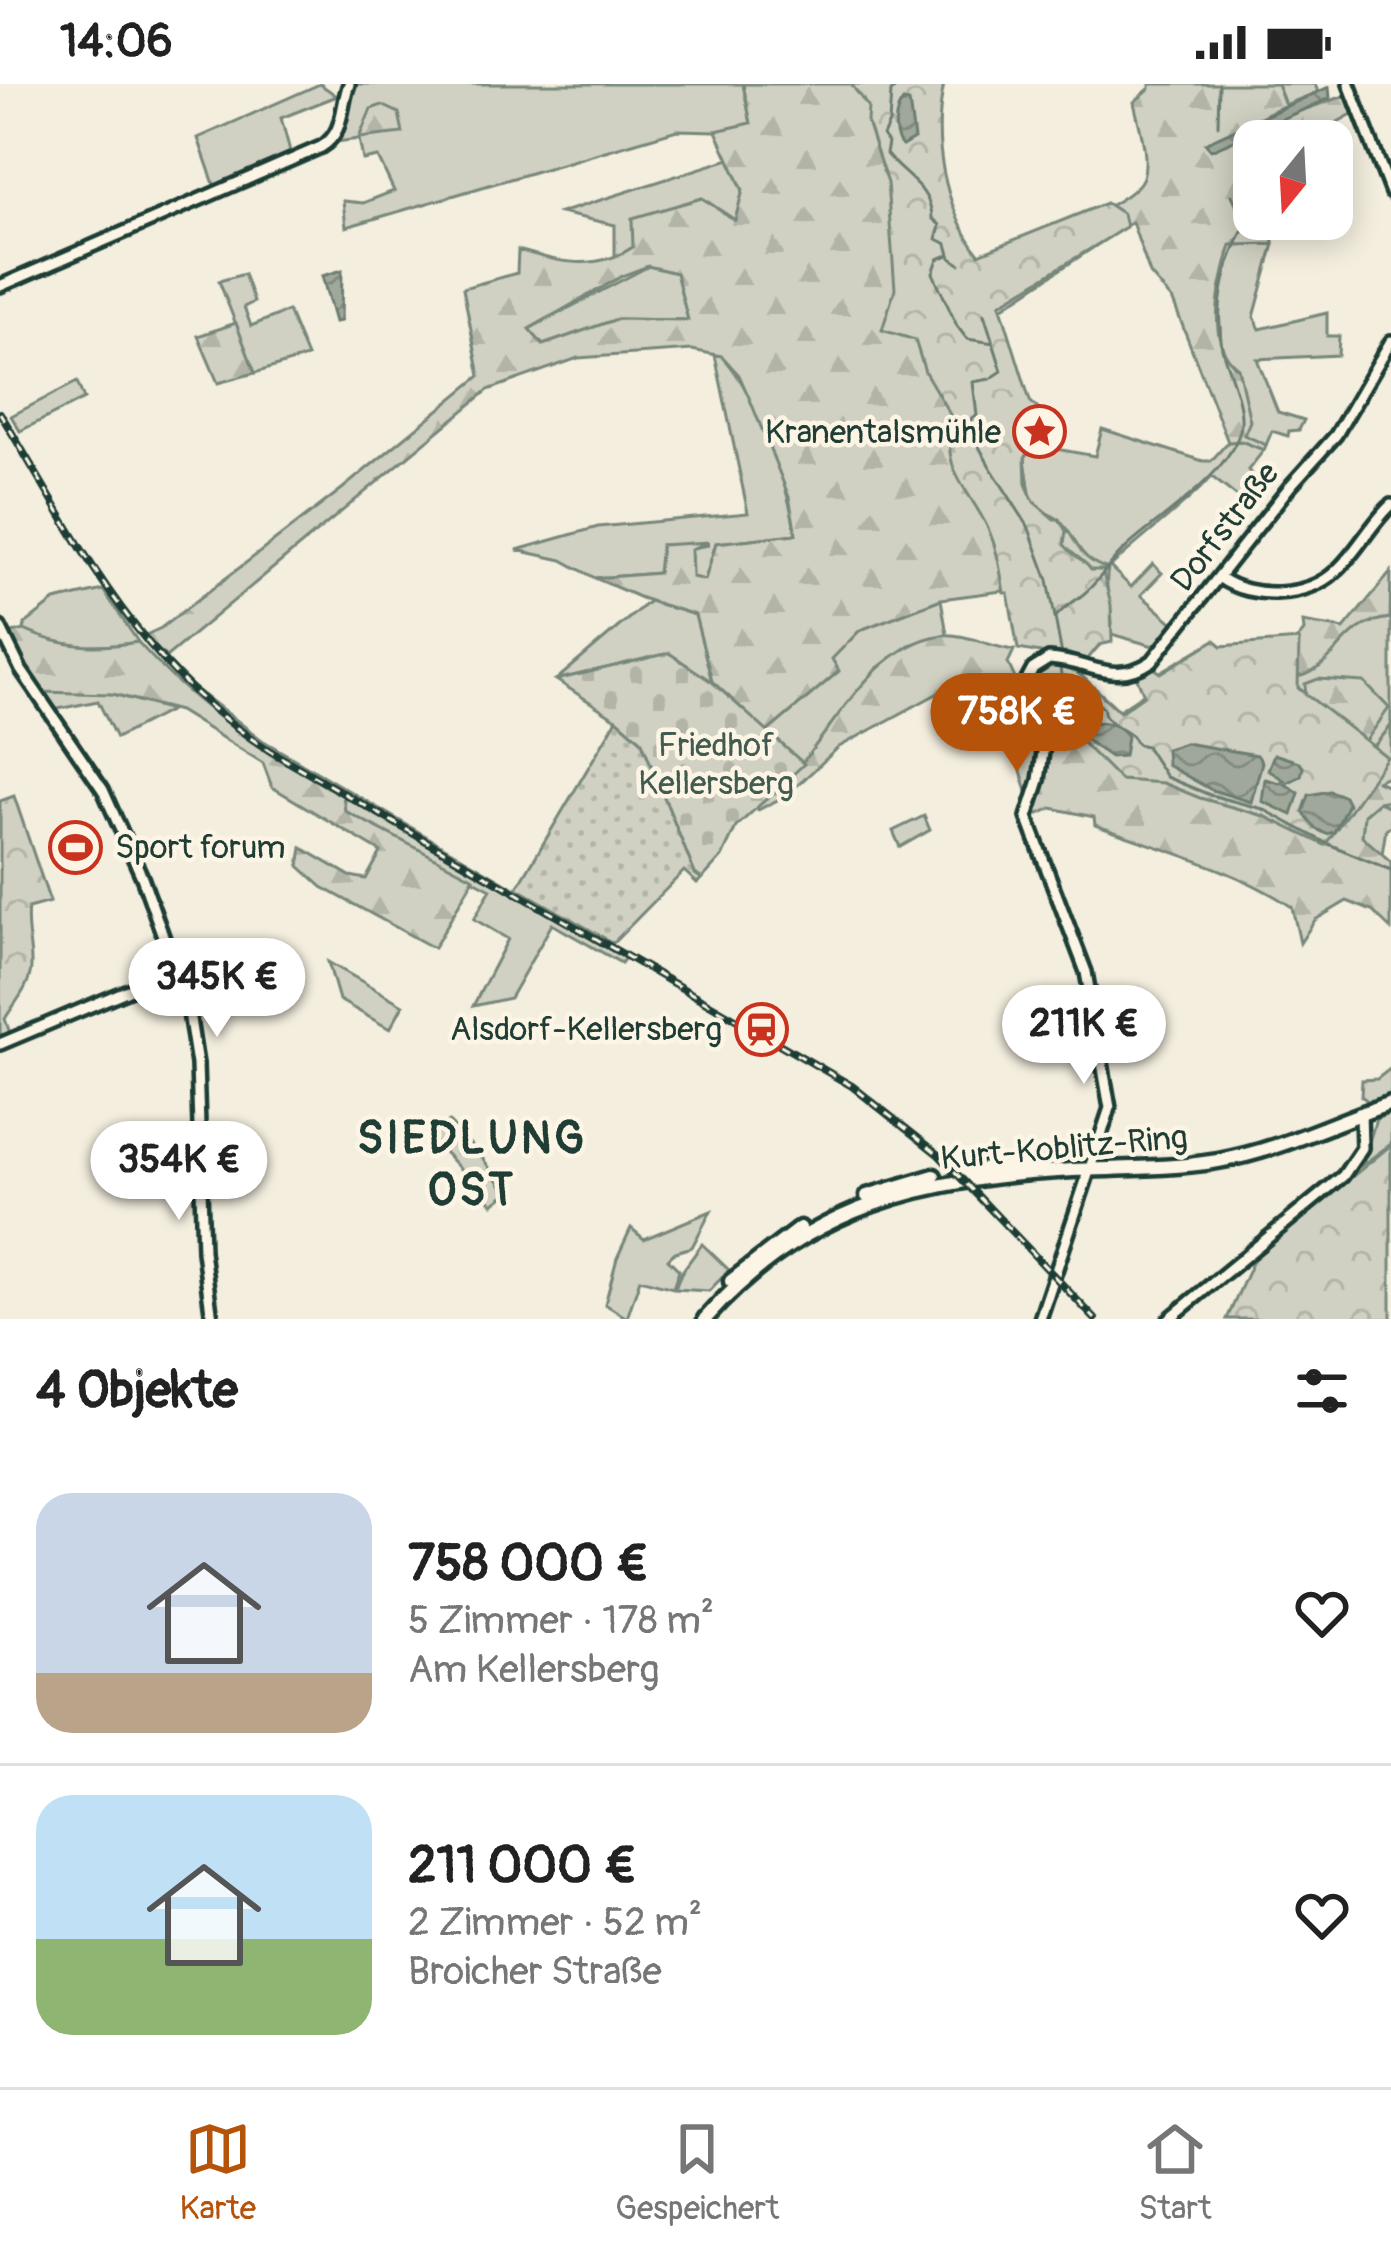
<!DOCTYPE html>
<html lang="de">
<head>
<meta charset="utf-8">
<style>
	:root { --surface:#fff; --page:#f2f2f2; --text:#222; --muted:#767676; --line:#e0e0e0; --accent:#b45309 }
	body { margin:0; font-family:Pangolin,sans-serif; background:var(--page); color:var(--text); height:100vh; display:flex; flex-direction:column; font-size:45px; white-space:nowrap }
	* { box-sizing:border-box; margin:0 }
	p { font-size:39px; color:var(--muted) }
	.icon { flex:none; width:66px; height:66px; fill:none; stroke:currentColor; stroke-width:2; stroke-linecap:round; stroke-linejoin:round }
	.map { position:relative; height:1235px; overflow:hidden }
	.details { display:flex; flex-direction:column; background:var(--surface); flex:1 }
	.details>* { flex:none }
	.needle { width:78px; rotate:198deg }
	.controls { position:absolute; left:1233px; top:36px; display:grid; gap:24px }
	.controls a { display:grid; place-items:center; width:120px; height:120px; border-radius:24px; background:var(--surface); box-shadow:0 6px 30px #0003; font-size:60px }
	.price { position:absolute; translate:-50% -102px; padding:0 27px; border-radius:42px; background:#fff; color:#222; font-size:39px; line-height:78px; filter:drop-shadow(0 3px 6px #0008) }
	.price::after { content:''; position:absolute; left:50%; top:72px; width:36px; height:27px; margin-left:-18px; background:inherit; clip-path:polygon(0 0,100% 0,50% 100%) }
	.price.active { background:var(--accent); color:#fff }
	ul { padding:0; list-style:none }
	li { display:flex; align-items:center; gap:36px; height:300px; padding:0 36px }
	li+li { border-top:3px solid var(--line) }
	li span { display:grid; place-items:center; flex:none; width:336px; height:240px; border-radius:36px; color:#555 }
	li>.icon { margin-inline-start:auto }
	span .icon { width:144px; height:144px; fill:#fffc; stroke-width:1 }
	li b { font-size:51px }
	h2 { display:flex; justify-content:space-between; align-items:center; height:144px; padding:0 36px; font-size:51px }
	.status { display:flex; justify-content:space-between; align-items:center; height:84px; padding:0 60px; background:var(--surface); direction:ltr }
	.status svg { height:33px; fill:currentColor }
	.dock { display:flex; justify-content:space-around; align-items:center; height:168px; border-top:3px solid var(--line); background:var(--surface); font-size:33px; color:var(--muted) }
	.dock a { display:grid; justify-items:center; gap:6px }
	.dock .active { color:var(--accent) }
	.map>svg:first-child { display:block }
	.grass { fill:#d0d1c2; stroke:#78877b; stroke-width:3 }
	.forest { fill:url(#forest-firs); stroke:#78877b; stroke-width:3; fill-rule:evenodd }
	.cemetery { fill:url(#cemetery-stones); stroke:#78877b; stroke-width:3 }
	.park { fill:url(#park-crowns); stroke:#78877b; stroke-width:3 }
	.garden { fill:url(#garden-dots); stroke:#78877b; stroke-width:3 }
	.water { fill:url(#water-waves); stroke:#6c7d72; stroke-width:3 }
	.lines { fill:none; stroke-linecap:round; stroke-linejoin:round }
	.stream { stroke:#6c7d72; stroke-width:3 }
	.secondary-casing { stroke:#1f3d34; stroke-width:18 }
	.primary-casing { stroke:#1f3d34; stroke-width:21 }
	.secondary { stroke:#fcf5e5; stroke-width:9 }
	.primary { stroke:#fcf5e5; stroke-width:12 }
	.rail-casing { stroke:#1f3d34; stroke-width:8 }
	.rail { stroke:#fcf5e5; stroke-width:3; stroke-dasharray:9; stroke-linecap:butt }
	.labels { text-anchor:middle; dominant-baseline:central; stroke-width:9; stroke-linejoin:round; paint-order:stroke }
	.poi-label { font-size:33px; fill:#1f3d34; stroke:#fcf5e5; text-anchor:end }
	.street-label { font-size:33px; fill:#1f3d34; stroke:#fcf5e5 }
	.park-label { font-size:33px; fill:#425b50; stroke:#fcf5e5 }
	.district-label { font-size:45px; font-weight:bold; letter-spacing:3px; fill:#1f3d34; stroke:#fcf5e5 }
</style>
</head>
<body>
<div class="status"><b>14:06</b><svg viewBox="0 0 49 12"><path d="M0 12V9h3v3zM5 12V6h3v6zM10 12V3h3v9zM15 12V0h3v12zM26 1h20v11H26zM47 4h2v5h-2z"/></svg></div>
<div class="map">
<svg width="1391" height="1235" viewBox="0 0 1391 1235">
	<defs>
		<pattern id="forest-firs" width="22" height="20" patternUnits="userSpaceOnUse" patternTransform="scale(3)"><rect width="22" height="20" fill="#d0d1c2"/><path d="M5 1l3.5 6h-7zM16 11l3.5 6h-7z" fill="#b2b4a7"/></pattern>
		<pattern id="cemetery-stones" width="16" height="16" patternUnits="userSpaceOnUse" patternTransform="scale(3)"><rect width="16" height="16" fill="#d0d1c2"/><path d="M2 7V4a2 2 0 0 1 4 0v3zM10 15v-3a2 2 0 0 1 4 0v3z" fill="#b2b4a7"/></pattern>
		<pattern id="park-crowns" width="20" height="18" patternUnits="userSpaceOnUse" patternTransform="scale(3)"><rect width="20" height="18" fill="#d0d1c2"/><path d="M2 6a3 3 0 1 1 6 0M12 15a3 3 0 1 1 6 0" fill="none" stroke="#b2b4a7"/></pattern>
		<pattern id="garden-dots" width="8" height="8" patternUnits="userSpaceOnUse" patternTransform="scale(3)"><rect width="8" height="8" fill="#d0d1c2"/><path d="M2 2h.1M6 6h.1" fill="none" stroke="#b2b4a7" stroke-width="1.8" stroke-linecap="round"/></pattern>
		<pattern id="water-waves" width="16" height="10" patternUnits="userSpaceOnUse" patternTransform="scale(3)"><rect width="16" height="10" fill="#a0a89b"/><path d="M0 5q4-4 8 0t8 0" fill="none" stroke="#828a7f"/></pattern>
	</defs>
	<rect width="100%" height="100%" fill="#f3eede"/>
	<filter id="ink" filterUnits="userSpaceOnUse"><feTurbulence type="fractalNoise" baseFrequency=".00833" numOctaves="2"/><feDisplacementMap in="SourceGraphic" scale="24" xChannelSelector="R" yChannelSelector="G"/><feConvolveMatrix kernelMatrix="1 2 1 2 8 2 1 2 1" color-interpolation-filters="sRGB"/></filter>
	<g filter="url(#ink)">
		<g class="grass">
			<polygon points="320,0 337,12 281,34 291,71 215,103 198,54"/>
			<polygon points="352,0 743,0 751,40 716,47 677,46 346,143 343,117 363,119 394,107 378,73 363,76 359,55 337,58"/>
			<polygon points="1277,0 1315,0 1318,8 1285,21"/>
			<polygon points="729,75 743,107 735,137 633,163 615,175 615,141 560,129"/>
			<polygon points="1274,160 1254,233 1260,245 1327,229 1327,252 1339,252 1338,271 1257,275 1278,328 1304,336 1299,346 1289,347 1288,352 1272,347 1266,361 1244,351 1221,260 1218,206 1230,161"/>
			<polygon points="649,182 677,189 688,236 617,235 543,261 529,245"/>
			<polygon points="244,190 254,218 244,223 251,242 288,227 307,273 255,289 219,197"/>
			<path d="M715,271h7c37,43 64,124 74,179l-80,9 -11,37 -13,-3 -1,-29 18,-3h-48l-2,28 -64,5 -33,-18 -45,-10 81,-23 150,-14z"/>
			<polygon points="77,298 84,315 20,347 11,332"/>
			<path d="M1014,303l14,57 67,12 7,-27 101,32h8l17,-19 13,-1 23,9 -16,20 12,16 -15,17 -33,-26c-32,33 -68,58 -102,90l21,20 22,-23 9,9 -21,22 36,31 -20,21 -46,-13 -25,25 -15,-2 -3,-14 24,-80c-27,-26 -24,-40 -60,-56z"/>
			<path d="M103,506l35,52c-42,7 -75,6 -114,-12l1,-6 30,-23z"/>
			<polygon points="941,515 947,550 909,561 876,585 804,680 767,648 838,588 831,575 860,546"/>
			<polygon points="649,517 695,531 712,598 669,569 556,596"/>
			<path d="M1391,530v112l-20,24 -109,-93 71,-2c15,-22 29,-34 57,-37z"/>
			<polygon points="154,564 192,602 262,656 612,861 265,662 211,623"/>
			<polygon points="73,607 113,610 171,626 116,654 98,617 53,626 40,608"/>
			<polygon points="343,712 625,874 621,879 552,840 510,914 473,922 508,855 474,835 491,805 345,727"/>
			<polygon points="1378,718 1391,723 1391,742 1386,745 1382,770 1391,778 1362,753 1364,730"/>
			<polygon points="328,878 403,921 390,945 339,916"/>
			<polygon points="1391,984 1391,1013 1369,1018 1361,1012 1362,996 1377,995"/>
			<polygon points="1391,1029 1391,1060 1362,1081 1376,1035"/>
			<polygon points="711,1127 692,1163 675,1168 668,1175 679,1186 673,1204 640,1195 627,1234 605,1220 617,1174 631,1144 644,1155"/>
			<polygon points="702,1160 729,1186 709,1207 675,1205 681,1189"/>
		</g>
		<g class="forest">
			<path d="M743,0h166l36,116 30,60c34,-13 157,-51 168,-83 7,-21 -5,-54 -9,-75l16,-14v-4h127l8,21 -79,38 144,-49 2,20 -48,27h-50v78h18l2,25 -43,1c-10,35 -28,98 7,123l12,53 -6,14 22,10 -2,5 -23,-9 -13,1 -55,-141 -23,-27 -18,-52 -144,95 40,127 -3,16 7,47c8,4 21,7 27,13 21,21 16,38 49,49 -4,18 3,33 4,52l-12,-13 -32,35 3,14 -12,-1 -15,-64 -42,-1 -61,8 -81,31 -28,29 7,12 -72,61 -55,-51 -17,-66 -54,-17 -46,-20 63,-5 3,-28 48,-3 -18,7 1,28 13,3 11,-37 80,-9 -7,-37 -38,-95 -12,-27 -17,-19 -30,-6 -114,8 -90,32 -322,267 -22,-21 17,-8 181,-139 138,-113 -17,-88 54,-15 1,-23c41,12 77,22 115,-3l-1,-29 70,-20 33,22 8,-30 -27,-59 35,-8zM648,182l28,7 12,47 -71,-1 -74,26 -14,-16 95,-54z"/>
			<polygon points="382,21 399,29 403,49 359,54 371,25"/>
			<polygon points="236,239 255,289 218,299 198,252"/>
			<path d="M1391,488l-1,46c-53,6 -50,50 -93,59l-35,-20 109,93 20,-24v48l-14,7 14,6v13l-13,2 -14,12 -2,22 29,26v67l-19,-18 -25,-10 -32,19 -15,23 -8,-36c-58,-39 -132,-58 -197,-82l-1,-8 -42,-9 -13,6 -7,-5 -28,-98 -38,-33 -127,69 -52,48 -29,15 -2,-3c69,-46 100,-158 186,-172 22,-3 50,13 72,15l-6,13 9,20 14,-1 13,-18 26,1 49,45 24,-16 16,-21 56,-33 7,6 74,-5 8,-10 -1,-9 41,7z"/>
			<path d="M24,546c39,18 72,19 114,12 62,70 125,108 205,154l2,15 129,67 -40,70 -112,-61 -23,-21 3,-18 48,28 16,3 15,-27 -109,-65 -9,-24 -84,-52 -66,-17 -73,-2 -32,-58z"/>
			<polygon points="1318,595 1364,598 1389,624 1365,658 1306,613 1305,600"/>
		</g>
		<polygon class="cemetery" points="669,569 712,598 804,680 736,743 722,773 702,795 695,790 641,656 616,635 556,596"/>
		<g class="park">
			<path d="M851,0h93c-12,56 -1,122 35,170l127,-51 17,11 3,13 -126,77 30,97 8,8 -9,38 5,1 -9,9 1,27 8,18 20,17h5l7,12 -2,13c8,12 19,14 27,26h15l-3,3 8,32 1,37 -13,3 -12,15 -20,-7 3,13 50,46 24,-17 -8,-19 18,-8 7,5 54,-33 7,6 77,-6 -1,48 89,69 -62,88 -61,-29 -64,-18 -37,-15 -43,-3 -66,-66 -20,-39 13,-12 -6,-10 -23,-4 -10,-56h-4c-4,-26 -8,-53 -22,-76 -23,-40 -39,-50 -30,-99l-27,-46 -10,-32 -33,-10 13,-41 -8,-106 -20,-61 1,-15z"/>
			<path d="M14,712l36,106 -22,6c-3,21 4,39 3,59 -1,20 -16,35 -26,52l6,17 -11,-2v-233z"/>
			<polygon points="924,732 930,746 900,763 893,747"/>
			<polygon points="449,1038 481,1072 507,1109 493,1120 431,1054"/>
			<polygon points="1391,1061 1391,1235 1227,1235 1255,1172"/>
		</g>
		<polygon class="garden" points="617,635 641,656 695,790 702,795 697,799 684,787 613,859 517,804"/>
		<g class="water">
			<polygon points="1329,3 1330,14 1211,66 1205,59"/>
			<path d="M903,17l6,1 5,37 -12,7c-10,-10 -8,-34 1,-45z"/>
			<polygon points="342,186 341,237 335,238 322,192"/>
			<path d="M1074,615l6,9 -2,5 12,11c12,-5 30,1 37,12l-3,20 -14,1 -24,-17 -22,-37z"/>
			<polygon points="1185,659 1257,671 1262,678 1251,718 1212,706 1167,681 1166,665"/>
			<polygon points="1274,670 1299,678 1303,683 1301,692 1285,700 1299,709 1292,731 1262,717 1265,695 1280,699 1284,696 1268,686"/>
			<polygon points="1329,707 1344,712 1348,720 1334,748 1326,750 1315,744 1303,728 1309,711"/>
		</g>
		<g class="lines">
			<g class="stream">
				<path d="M900,0l-9,8 -2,31 -6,13 5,7 -2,11c16,21 46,34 46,64l8,7 -3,14 10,5 4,14 9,6"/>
				<polyline points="1218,41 1219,0"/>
				<polyline points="948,171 938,175 933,189 957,242 967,255 994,259"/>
				<polyline points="984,230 1002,287 990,295 973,298 977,332 971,335 970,342 977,346 977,359 989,381 1028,442 1048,496 1062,571"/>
				<path d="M1056,533c9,-12 23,-17 34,-29 13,-13 23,-29 37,-41 33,-30 94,-67 111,-110 11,-27 -10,-62 -16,-89 -8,-44 4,-86 24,-124l-14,-29"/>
				<path d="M1060,580c-1,26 20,30 38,40 11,6 1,5 10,15 10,11 22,10 29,25l9,2 20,31 44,18 53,14 63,34 65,27"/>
			</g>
			<defs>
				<g id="secondary">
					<polyline points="1349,0 1391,109"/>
					<path d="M0,202l321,-139c24,-14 19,-40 28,-63"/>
					<path d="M1220,494c31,22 88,20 116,-7 21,-19 34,-46 55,-66"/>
					<polyline points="0,543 21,586 103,706 142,793 188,922 197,980 203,1167 212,1235"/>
					<polyline points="0,960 176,886"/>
					<path d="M1040,1235l70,-211 -24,-136 -59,-155 12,-37 4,-28 -16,-58v-14l6,-11 16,-10c40,2 65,28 103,2l139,-176 45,-50 55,-94"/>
					<polyline points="1169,1235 1343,1092 1362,1064 1361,1029"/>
				</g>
				<g id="primary">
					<polyline points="960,1088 1035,1080"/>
					<polyline points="867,1112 934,1092"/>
					<polyline points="731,1197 800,1144"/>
					<path d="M705,1235c102,-115 222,-141 368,-149 49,-2 97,-1 145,-9 60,-10 116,-39 173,-58"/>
				</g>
			</defs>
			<use href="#secondary" class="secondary-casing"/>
			<use href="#primary" class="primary-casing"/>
			<use href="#secondary" class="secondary"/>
			<use href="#primary" class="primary"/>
			<defs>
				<path id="rail" d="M0,329c79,130 137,253 270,338l582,335 86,68 157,165"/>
			</defs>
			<use href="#rail" class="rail-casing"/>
			<use href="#rail" class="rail"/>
		</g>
	</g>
	<defs>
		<symbol id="sight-ring" viewBox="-11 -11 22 22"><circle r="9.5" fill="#fcf5e5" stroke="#c8321e" stroke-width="1.5"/><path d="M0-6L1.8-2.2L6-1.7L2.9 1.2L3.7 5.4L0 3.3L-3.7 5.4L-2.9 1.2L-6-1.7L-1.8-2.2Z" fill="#c8321e"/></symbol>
		<symbol id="stadium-ring" viewBox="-11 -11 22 22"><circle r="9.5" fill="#fcf5e5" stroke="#c8321e" stroke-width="1.5"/><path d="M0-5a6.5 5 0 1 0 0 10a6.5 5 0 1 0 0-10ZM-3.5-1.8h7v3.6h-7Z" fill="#c8321e"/></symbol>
		<symbol id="station-ring" viewBox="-11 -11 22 22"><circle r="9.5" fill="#fcf5e5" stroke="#c8321e" stroke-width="1.5"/><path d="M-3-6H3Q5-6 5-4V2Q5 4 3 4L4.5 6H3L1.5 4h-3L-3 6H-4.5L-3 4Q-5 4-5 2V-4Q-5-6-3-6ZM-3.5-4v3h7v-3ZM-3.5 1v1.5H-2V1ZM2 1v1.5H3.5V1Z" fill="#c8321e"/></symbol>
	</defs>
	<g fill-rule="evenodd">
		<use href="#sight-ring" x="1010" y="318" width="59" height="59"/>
		<use href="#stadium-ring" x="46" y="734" width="59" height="59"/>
		<use href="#station-ring" x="732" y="916" width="59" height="59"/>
	</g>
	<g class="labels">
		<g class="poi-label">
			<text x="1001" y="348">Kranentalsmühle</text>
			<text x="115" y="763" text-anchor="start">Sport forum</text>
			<text x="722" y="945">Alsdorf-Kellersberg</text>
		</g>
		<g class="street-label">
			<text transform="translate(1225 443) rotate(-52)">Dorfstraße</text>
			<text transform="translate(1064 1064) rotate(-5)">Kurt-Koblitz-Ring</text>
		</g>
		<g class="park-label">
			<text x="716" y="661">Friedhof<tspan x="716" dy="38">Kellersberg</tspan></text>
		</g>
		<g class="district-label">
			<text x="472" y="1055">SIEDLUNG<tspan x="472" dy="52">OST</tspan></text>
		</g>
	</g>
</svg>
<div class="controls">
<a><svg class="needle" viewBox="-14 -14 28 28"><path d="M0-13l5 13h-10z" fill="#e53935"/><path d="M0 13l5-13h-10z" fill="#767676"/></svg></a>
</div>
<b class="price active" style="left:1017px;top:691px">758K €</b>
<b class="price" style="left:217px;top:956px">345K €</b>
<b class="price" style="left:1084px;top:1003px">211K €</b>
<b class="price" style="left:179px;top:1139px">354K €</b>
</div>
<section class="details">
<h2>4 Objekte<svg class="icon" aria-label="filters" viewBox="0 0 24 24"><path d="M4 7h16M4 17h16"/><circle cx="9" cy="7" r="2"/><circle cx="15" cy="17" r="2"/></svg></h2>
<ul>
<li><span style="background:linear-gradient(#c9d6e8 75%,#b9a48a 0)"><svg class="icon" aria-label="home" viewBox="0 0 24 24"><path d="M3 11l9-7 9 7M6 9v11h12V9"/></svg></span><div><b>758 000 €</b><p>5 Zimmer · 178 m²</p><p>Am Kellersberg</p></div><svg class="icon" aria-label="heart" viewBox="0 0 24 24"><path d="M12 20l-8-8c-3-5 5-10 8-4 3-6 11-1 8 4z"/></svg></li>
<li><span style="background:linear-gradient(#bfe0f5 60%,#8fb573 0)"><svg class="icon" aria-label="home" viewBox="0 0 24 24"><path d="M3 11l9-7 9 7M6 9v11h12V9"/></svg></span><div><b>211 000 €</b><p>2 Zimmer · 52 m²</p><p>Broicher Straße</p></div><svg class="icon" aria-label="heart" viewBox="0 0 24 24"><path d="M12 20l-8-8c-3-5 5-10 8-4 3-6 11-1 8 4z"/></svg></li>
</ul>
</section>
<nav class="dock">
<a class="active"><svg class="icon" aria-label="map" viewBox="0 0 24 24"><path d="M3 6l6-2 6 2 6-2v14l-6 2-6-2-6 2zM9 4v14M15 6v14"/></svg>Karte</a>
<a><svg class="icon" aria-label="saved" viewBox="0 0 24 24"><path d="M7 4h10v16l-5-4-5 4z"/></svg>Gespeichert</a>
<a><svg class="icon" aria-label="home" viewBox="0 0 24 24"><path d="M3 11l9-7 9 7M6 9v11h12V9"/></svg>Start</a>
</nav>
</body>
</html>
